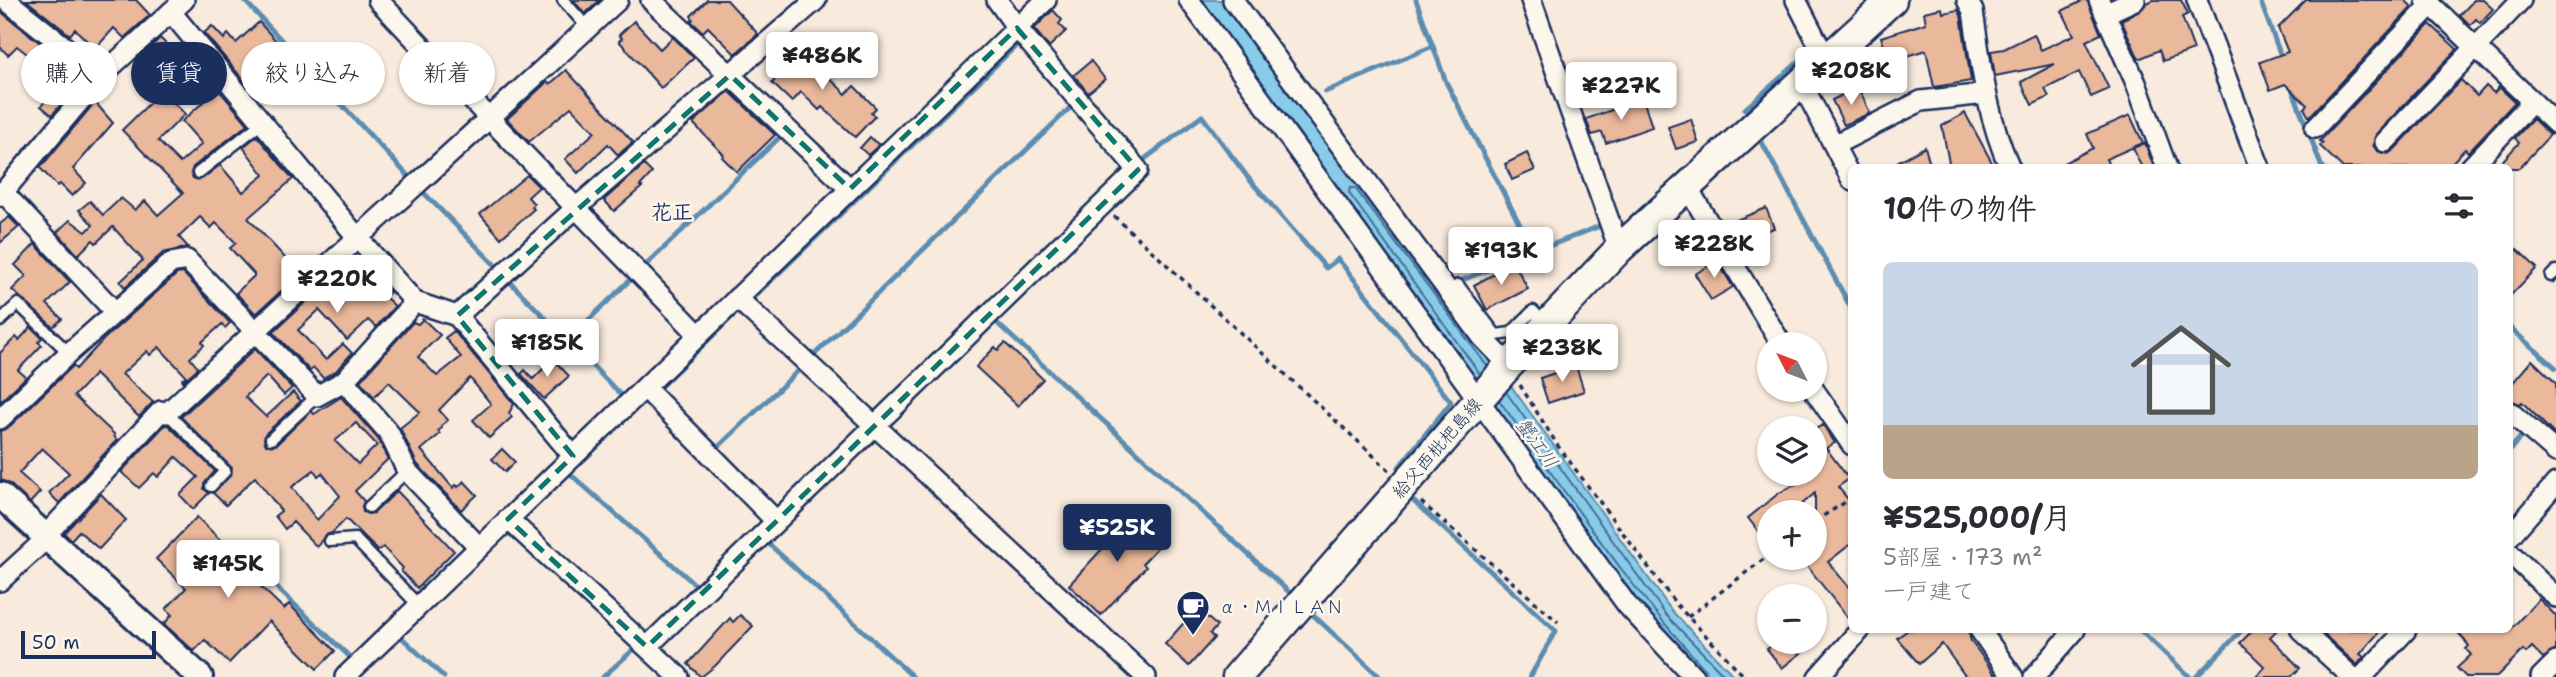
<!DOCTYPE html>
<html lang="ja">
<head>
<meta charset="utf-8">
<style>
	:root { --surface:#fff; --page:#f7f7f7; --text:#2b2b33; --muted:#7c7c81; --line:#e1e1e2; --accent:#1b2f5e }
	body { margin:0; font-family:"Shantell Sans","Klee One",sans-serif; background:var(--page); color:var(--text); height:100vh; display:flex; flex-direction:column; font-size:26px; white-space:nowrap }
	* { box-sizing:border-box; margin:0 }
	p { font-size:23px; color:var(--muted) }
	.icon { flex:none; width:38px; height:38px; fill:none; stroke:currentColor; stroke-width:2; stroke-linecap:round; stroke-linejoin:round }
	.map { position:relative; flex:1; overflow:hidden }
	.panel { position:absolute; left:1848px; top:164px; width:665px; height:469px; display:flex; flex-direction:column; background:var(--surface); border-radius:10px; box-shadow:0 2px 5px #0004 }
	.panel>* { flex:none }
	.hud { position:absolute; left:21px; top:42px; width:665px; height:63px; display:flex; gap:14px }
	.needle { width:46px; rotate:312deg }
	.controls { position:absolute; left:1757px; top:332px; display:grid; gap:14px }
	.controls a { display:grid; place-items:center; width:70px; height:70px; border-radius:50%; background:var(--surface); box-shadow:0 2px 5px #0004; font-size:35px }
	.scale { position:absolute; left:21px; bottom:18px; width:135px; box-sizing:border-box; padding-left:7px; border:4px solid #1b2f5e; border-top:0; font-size:19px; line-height:24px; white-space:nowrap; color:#1b2f5e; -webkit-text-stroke:5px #fbf7ec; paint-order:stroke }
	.price { position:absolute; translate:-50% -60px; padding:0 16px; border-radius:7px; background:#fff; color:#222; font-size:23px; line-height:46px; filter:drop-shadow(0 2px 4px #0008) }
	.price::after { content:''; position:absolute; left:50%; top:42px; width:21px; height:16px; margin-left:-10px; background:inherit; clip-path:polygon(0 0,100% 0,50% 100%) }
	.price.selected { background:var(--accent); color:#fff }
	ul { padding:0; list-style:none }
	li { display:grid; align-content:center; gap:14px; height:371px; padding:0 35px }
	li+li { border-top:2px solid var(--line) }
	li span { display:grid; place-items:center; height:217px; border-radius:10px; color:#555 }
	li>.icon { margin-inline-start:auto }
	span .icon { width:126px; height:126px; fill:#fffc; stroke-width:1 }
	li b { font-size:30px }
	h2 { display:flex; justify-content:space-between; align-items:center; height:84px; padding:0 35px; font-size:30px }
	.chip { padding:0 24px; border-radius:32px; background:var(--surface); box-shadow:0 2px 5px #0004; font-size:24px; line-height:63px }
	.chip.selected { background:var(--accent); color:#fff }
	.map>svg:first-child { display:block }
	.water { fill:#88cce9; stroke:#5c8db1; stroke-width:2 }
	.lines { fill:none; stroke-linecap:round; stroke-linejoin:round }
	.shore { stroke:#476e96; stroke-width:2 }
	.stream { stroke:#5c8db1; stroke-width:5 }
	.building { fill:#eab89b; stroke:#1b2f5e; stroke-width:2; fill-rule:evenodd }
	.service-casing { stroke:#1b2f5e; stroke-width:15 }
	.minor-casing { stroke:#1b2f5e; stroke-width:24 }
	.tertiary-casing { stroke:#1b2f5e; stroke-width:30 }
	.secondary-casing { stroke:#1b2f5e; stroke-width:33 }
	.path { stroke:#1b2f5e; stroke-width:3.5; stroke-dasharray:5 5; stroke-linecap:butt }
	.service { stroke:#fbf7ec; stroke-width:10 }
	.minor { stroke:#fbf7ec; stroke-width:19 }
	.tertiary { stroke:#fbf7ec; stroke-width:24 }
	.secondary { stroke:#fbf7ec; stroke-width:28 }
	.marked { fill:none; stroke:#0f766e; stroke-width:5; stroke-dasharray:14 9; stroke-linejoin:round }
	.labels { text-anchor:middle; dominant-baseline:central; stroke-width:5; stroke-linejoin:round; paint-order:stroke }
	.street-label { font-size:18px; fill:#1b2f5e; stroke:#fbf7ec }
	.poi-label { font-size:18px; fill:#1b2f5e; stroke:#fbf7ec; text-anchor:start }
	.water-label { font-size:19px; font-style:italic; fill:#365681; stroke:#fbf7ec }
	.quarter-label { font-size:21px; font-weight:bold; fill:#1b2f5e; stroke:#fbf7ec }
</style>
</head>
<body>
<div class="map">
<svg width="2556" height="677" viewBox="0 0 2556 677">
	<rect width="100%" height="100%" fill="#f8eadc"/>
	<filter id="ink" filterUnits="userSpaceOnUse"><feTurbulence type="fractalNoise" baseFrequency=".0143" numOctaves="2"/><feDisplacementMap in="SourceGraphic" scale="14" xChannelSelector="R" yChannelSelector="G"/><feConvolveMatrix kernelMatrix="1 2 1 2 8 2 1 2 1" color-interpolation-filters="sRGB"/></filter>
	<g filter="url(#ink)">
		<polygon class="water" points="1201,0 1226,0 1504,376 1672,611 1735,677 1704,677 1667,638 1633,597"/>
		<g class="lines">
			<g class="shore">
				<polyline points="1480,374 1349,193 1350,188 1355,188 1487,366"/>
				<polyline points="1506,392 1666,615 1726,677"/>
				<path d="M1499,400c67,92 129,187 207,270l2,7"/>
			</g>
			<g class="stream">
				<polyline points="244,0 411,179"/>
				<polyline points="1416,0 1446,82 1534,252"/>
				<polyline points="2260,0 2282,59"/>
				<polyline points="2216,77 2249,168"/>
				<polyline points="2292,88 2321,165 2324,168"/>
				<polyline points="1325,92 1433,46"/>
				<polyline points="1745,109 1811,51"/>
				<polyline points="1758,135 1852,310"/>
				<polyline points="1142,161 1202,116 1249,179 1326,268 1338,259 1451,402 1399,467"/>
				<polyline points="421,190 499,269"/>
				<polyline points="644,267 783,134"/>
				<polyline points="507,279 623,397"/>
				<polyline points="1460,281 1600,226"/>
				<polyline points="754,297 1019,43 1022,47"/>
				<polyline points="998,324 1289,592"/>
				<polyline points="2510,328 2556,368"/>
				<polyline points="568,340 633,277"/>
				<polyline points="813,356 1073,105"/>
				<polyline points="658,393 656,391 736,313"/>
				<polyline points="715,450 799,370"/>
				<polyline points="2510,450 2522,435 2529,441"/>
				<polyline points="568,472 699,588"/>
				<polyline points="1411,499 1556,631 1530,677"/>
				<polyline points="768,543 913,677"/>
				<polyline points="239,552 352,659 356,654"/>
				<polyline points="1312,614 1380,677"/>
				<polyline points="2140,630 2190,677"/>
				<polyline points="400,636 444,677"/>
				<polyline points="603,677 633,650"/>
				<polyline points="2196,677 2242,630"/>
			</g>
		</g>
		<g class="building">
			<polygon points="26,0 136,0 150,15 124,38 114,28 95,49 75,29 70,35"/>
			<polygon points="573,0 600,0 585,14"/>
			<polygon points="707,0 727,0 758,34 735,54 708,27 703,32 691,21 693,19 691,16"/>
			<polygon points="2084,0 2087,0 2101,34 2086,41 2109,89 2091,97 2079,72 2045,89 2049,97 2032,105 2021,82 2055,64 1995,76 1991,51 2004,49 2034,34 2041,50 2074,35 2062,11"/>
			<polygon points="2153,0 2181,0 2188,14 2182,17 2194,50 2163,61 2159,50 2139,59 2121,20 2140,11 2147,3"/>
			<polygon points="2306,0 2405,0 2412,7 2309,117 2304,108 2307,105 2285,84 2270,90 2260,62 2288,52 2278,28"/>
			<polygon points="2474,0 2483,0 2493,9 2480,23 2476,19 2470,25 2460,15"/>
			<polygon points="1942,8 1943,13 1958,10 1961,15 1971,81 1934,87 1926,50 1889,62 1881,37 1926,23 1924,12"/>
			<polygon points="1053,10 1062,20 1059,24 1066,31 1049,47 1034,29"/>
			<polygon points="0,11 55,55 48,64 34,52 31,57 17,46 8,55 0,47"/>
			<polygon points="634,21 660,49 673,37 694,58 661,88 619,41 622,38 619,35"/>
			<polygon points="259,22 299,66 282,81 267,64 246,83 204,33 212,26 224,39 228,34 236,43"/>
			<polygon points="2430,24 2457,49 2376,134 2373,145 2377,151 2388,154 2394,150 2461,80 2477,96 2486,86 2494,93 2499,87 2515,102 2468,152 2465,149 2447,168 2343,168 2320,146 2323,143 2320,141"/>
			<polygon points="160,38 174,52 154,72 139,58"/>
			<polygon points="185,48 197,62 192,67 179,53"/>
			<polygon points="792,49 796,52 799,49 846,94 854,86 876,108 871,113 875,116 855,137 822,107 819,110 801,92 792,102 772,83 775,80 769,74"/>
			<polygon points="1091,61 1105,79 1088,93 1074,75"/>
			<polygon points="566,70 633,142 618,155 608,144 578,173 565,159 595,132 571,107 529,142 507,119 547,82 550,84"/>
			<polygon points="68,74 79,83 52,115 41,106"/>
			<polygon points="218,89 248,124 193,167 191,173 193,178 202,179 220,165 243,192 264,175 243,147 257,136 293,179 248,218 300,274 256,314 236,293 254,276 254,274 230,248 236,243 216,223 211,228 200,217 179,237 188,247 163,253 125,287 120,282 143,260 113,227 96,243 93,240 78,255 57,232 70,220 86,232 93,225 79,210 90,201 103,215 121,198 135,210 145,201 158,215 183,193 122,130 162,91 185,114 158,141 180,163 202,144 182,121"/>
			<polygon points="729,91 775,135 737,172 722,157 724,155 693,123"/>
			<polygon points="1860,91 1870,113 1844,125 1832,100 1846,93 1848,97"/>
			<polygon points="1643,99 1652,127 1606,143 1602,132 1592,135 1586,119"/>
			<polygon points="95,102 113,123 73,169 86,183 72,196 60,184 57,186 40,168"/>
			<polygon points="1965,113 1995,168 1950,168 1942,126"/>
			<polygon points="2130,115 2143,143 2106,159 2110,168 2054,168 2093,148 2087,134"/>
			<polygon points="1691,119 1698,142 1676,149 1668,127"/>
			<polygon points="2533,119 2550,135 2519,168 2496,168 2519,143 2515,138"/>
			<polygon points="870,137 879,145 868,155 860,148"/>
			<polygon points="2145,143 2154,168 2142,168 2133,148"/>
			<polygon points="1925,147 1931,168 1886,168"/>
			<polygon points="1527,153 1535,170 1512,180 1505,164"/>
			<polygon points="644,165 652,173 640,186 642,187 614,211 604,200"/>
			<polygon points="527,175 539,187 528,197 534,204 532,207 534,209 501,238 480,214"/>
			<polygon points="1766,208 1774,228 1735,243 1724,225"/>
			<polygon points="9,217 19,227 0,243 0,224"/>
			<polygon points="35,244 70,282 47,304 62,319 53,327 12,290 26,276 15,265"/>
			<polygon points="2517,249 2537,268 2510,296 2510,257"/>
			<polygon points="350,261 354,265 358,262 369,274 371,271 390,292 385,297 395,306 376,327 368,320 347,340 319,310 298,330 326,360 343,344 352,353 336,371 323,378 314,368 310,371 273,332"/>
			<polygon points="1717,261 1733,287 1711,300 1695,274"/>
			<polygon points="1514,263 1528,289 1487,310 1474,285"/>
			<polygon points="183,273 230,323 225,328 222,324 202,342 204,345 190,358 198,368 183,381 182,379 186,376 159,347 150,355 147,351 122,374 153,402 139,417 95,374 74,396 115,435 114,436 117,440 59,503 49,493 69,473 42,448 19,473 40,492 30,503 10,484 1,480 0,431 8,428 73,366 76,369 104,339 177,274"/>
			<polygon points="423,319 440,335 418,357 437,376 461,357 445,338 454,331 514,404 509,413 512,417 489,438 473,420 491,404 470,378 439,410 448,420 441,426 442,428 438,431 440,434 421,450 453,488 456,485 458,487 464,481 477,495 461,510 417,464 400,428 420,412 389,382 374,397 360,381 413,322 418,324"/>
			<polygon points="31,327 42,338 38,342 42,345 18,370 26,377 0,402 0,353 16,337 19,340"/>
			<polygon points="1005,343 1043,379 1018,406 976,367 995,347 998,350"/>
			<path d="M255,349l37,39 -8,7 -17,-19 -22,21 21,20 27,-25 8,9 -36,33 -1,6 2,5h10l35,-34 3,3 27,-17 38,43 9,19 -33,32 9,10 -2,5 1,6 5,2 6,-1 23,-22 57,60 -37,37 -16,-17 2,-3 -20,-21 -5,4 -32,-32 -14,14 -7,2 -8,12 -24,-25 -8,7 -10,-13 6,-5 -26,-34 -29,28 -13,-12 17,-17 2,-8 -51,-51zM356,423l21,22 -19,19 -23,-23zM314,470l4,6 4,-3 18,23 -23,24 -25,-33z"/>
			<polygon points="553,359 569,376 544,399 521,374 525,370 533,379"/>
			<polygon points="2532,360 2556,383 2556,436 2522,402 2520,404 2510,400 2510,386"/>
			<polygon points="1576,366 1584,391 1548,403 1540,378"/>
			<polygon points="165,425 168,425 215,471 204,484 204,489 209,493 193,509 180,495 198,477 176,457 158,477 154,473 139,488 121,472"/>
			<polygon points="1823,425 1835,443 1826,448 1849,479 1838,487 1852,504 1852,543 1828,562 1852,591 1851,622 1801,558 1815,558 1815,493 1792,513 1769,513 1769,545 1748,518 1779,493 1815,474 1815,429"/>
			<polygon points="502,449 515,462 505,472 492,459"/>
			<polygon points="101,494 126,520 99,549 79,531 71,540 64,533"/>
			<polygon points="1136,512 1165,539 1143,563 1146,567 1101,615 1069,585"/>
			<polygon points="197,517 262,581 259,585 284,609 289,604 335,651 317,669 269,621 229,663 205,640 194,651 164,624 172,615 166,609 186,588 156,559"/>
			<polygon points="2539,599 2556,616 2556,650 2543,658 2532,647 2526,653 2523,650 2496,677 2466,677 2457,668 2471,655 2466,649 2469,646 2456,630 2510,630"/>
			<polygon points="1197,608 1217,626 1210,634 1214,638 1189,666 1165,644"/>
			<polygon points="740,615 753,626 715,666 701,677 688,664 730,618 733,622"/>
			<polygon points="1908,630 1968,630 1971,641 1997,677 1966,677 1942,644 1919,664 1897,638"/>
			<polygon points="2253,630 2277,630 2270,637 2300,668 2291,677 2256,677 2265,667 2240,643"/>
			<polygon points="2319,630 2381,630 2360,654 2364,657 2357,665"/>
			<polygon points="1776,642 1815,642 1782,668 1767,649"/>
		</g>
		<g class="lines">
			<defs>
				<g id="service">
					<polyline points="563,0 588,28"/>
					<polyline points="198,173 263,122"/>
					<polyline points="2551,276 2556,271"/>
					<polyline points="1458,285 1496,335 1511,333 1533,311 1545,324"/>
					<polyline points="0,321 18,304 69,353"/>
					<polyline points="167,413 225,471 211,486"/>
					<polyline points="271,439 317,396"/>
					<polyline points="369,507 407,471"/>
					<polyline points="330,541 355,539 419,606"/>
				</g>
				<g id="minor">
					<polyline points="6,0 101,76"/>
					<polyline points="378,0 490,119 699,335"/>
					<polyline points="651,0 850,189"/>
					<polyline points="1189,0 1627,605 1694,677"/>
					<polyline points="1233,0 1483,338 1509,365"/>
					<polyline points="1531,0 1619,249"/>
					<polyline points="1796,0 1826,59"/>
					<path d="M1967,0l6,11c8,55 14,106 37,157"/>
					<polyline points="2099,0 2136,83 2167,168"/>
					<polyline points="2197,0 2260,168"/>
					<polyline points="2426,0 2556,124"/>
					<polyline points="171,12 357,237 415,302 457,316 573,456"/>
					<polyline points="2105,14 2135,0"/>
					<polyline points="1801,82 1852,180"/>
					<polyline points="2315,128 2431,5"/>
					<polyline points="2385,142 2521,0"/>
					<polyline points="1834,145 1921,101 1986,94"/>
					<polyline points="2470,168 2532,102"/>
					<polyline points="1686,185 1782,345"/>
					<polyline points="3,192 115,312"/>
					<polyline points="0,196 101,76 184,0"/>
					<polyline points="737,298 1146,677"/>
					<polyline points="457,316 576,208 816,0"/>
					<polyline points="344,381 389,433 407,471 479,547"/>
					<polyline points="645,388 776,521"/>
					<polyline points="1814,390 1852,445"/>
					<polyline points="2510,412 2556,452"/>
					<polyline points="0,419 69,353 171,263 187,260 317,396 344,381 415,302"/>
					<polyline points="508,519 679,677"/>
					<path d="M45,536l116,-125 6,2c149,-139 301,-274 451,-413"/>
					<polyline points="2510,536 2556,483"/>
					<polyline points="2510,553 2556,597"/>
					<polyline points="0,581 47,538"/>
					<polyline points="1980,630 2013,677"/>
					<polyline points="2301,630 2352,677"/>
					<polyline points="647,647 1138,170 1017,28 997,0"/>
					<polyline points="345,677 1046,0"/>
					<polyline points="1818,677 1860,630"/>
					<polyline points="2034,677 2075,630"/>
					<polyline points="2362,677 2406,630"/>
					<polyline points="2541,677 2556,662"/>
				</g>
				<polyline id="tertiary" points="0,495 200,677"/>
				<polyline id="secondary" points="1237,677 1509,365 1619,249 1892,0"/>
			</defs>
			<use href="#service" class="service-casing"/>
			<use href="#minor" class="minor-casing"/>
			<use href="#tertiary" class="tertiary-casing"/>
			<use href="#secondary" class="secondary-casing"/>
			<g class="path">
				<polyline points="1114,216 1389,470"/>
				<polyline points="1520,385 1558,446 1676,604 1745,677"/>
				<polyline points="1421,502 1558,622"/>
				<polyline points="1815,521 1852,498"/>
				<polyline points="1688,617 1769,555"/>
			</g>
			<use href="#service" class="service"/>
			<use href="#minor" class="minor"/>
			<use href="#tertiary" class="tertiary"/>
			<use href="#secondary" class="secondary"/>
		</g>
	</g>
	<path class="marked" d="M1017,28l121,142 -491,477 -139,-128 65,-63 -116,-140 273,-241 120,114z"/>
	<defs>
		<symbol id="cafe-pin" viewBox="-11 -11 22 30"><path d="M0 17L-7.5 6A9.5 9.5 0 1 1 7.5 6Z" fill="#1b2f5e" stroke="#fbf7ec"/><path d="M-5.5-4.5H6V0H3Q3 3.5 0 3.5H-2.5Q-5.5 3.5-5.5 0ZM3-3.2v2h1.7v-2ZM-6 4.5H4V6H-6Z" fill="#fff"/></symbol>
	</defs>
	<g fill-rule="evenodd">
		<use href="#cafe-pin" x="1174" y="588" width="38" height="52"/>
	</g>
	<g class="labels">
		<g class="street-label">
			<text transform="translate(1437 448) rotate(-49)">給父西枇杷島線</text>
		</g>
		<g class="poi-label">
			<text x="1218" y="607">α・ＭＩＬＡＮ</text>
		</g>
		<g class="water-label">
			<text transform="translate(1537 443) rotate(54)">蟹江川</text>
		</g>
		<g class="quarter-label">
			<text x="672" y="212">花正</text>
		</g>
	</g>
</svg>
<div class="controls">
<a><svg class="needle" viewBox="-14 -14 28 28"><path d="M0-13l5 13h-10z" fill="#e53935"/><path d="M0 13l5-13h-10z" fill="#7c7c81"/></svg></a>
<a><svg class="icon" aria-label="layers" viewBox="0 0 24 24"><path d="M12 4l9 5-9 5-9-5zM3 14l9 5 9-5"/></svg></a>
<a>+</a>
<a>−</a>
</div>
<div class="scale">50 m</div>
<b class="price" style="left:822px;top:92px">¥486K</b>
<b class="price" style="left:1851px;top:107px">¥208K</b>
<b class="price" style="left:1621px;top:122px">¥227K</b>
<b class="price" style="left:1714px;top:280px">¥228K</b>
<b class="price" style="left:1501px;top:287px">¥193K</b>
<b class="price" style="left:337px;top:315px">¥220K</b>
<b class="price" style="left:547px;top:379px">¥185K</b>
<b class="price" style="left:1562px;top:384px">¥238K</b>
<b class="price selected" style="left:1117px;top:564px">¥525K</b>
<b class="price" style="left:228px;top:600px">¥145K</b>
<div class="hud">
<a class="chip">購入</a>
<a class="chip selected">賃貸</a>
<a class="chip">絞り込み</a>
<a class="chip">新着</a>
</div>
<section class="panel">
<h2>10件の物件<svg class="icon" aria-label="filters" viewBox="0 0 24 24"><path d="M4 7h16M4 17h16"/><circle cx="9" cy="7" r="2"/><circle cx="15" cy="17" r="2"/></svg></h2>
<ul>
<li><span style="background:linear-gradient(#c9d6e8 75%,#b9a48a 0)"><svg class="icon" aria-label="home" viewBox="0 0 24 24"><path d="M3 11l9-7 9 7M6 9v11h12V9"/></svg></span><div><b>¥525,000/月</b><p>5部屋 · 173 m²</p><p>一戸建て</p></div></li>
</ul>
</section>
</div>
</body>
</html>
